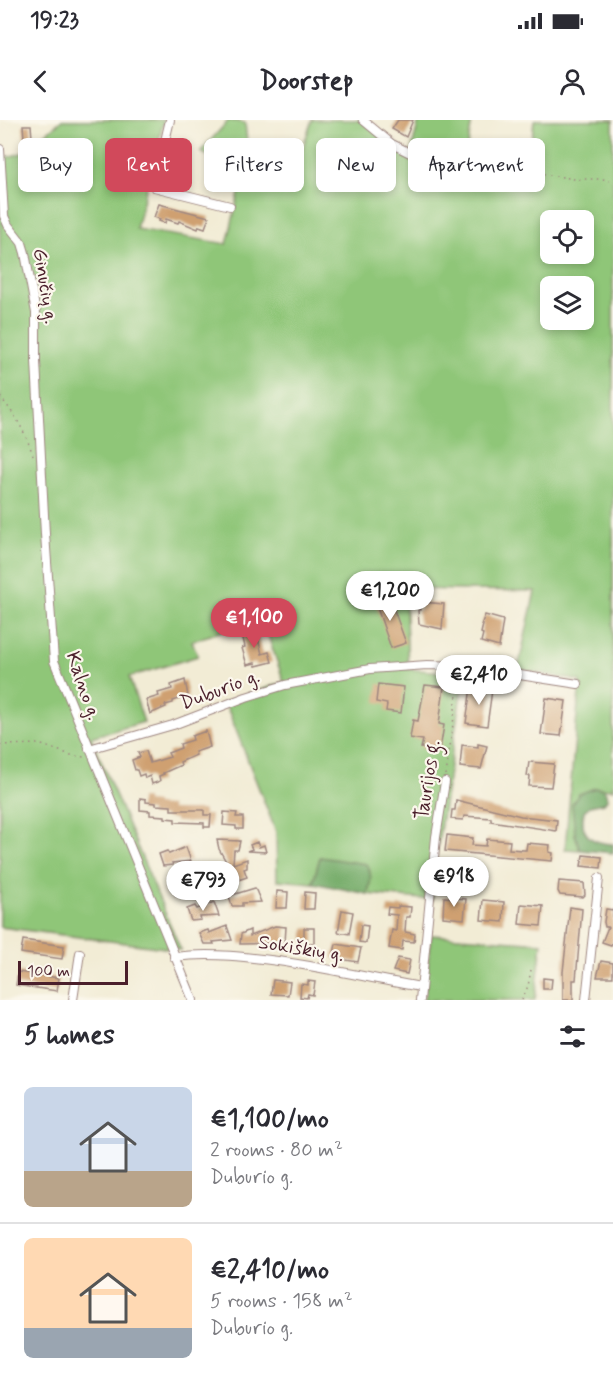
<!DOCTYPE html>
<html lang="en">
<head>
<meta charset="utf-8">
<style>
	:root { --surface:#fff; --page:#f2f2f3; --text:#2b2b33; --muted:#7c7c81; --line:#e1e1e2; --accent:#d1495b }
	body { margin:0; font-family:Mynerve,sans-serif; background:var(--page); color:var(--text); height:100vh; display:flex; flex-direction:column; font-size:22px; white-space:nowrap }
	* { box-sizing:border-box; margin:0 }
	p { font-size:20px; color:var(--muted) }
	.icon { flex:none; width:33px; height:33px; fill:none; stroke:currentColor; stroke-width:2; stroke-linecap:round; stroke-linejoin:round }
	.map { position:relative; height:880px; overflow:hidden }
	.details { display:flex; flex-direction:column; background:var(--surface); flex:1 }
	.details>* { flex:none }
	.hud { position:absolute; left:18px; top:18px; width:578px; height:54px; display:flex; gap:12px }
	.tools { position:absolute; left:540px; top:90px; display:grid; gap:12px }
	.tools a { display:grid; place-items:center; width:54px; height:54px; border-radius:9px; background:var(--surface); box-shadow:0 3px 9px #0003; font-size:30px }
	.scale { position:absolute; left:18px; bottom:15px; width:110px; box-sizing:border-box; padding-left:6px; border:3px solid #4a1f2b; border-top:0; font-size:16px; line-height:21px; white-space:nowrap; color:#4a1f2b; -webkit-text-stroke:4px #fbf7ec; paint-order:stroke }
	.price { position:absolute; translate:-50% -51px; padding:0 14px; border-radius:21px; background:#fff; color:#222; font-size:20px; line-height:39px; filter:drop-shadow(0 2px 3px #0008) }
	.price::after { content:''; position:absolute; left:50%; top:36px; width:18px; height:14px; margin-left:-9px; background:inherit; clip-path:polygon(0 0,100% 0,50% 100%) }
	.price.on { background:var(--accent); color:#fff }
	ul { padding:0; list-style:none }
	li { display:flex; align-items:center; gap:18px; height:150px; padding:0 24px }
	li+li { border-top:2px solid var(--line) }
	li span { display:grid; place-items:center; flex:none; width:168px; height:120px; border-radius:9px; color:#555 }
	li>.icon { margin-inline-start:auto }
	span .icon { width:72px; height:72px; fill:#fffc; stroke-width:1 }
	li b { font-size:26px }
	h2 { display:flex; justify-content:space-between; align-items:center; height:72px; padding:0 24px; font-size:26px }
	.tag { padding:0 21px; border-radius:9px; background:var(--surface); box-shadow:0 3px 9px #0003; font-size:21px; line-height:54px }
	.tag.on { background:var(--accent); color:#fff }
	.status { display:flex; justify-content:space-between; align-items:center; height:42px; padding:0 30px; background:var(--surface); direction:ltr }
	.status svg { height:16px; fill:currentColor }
	header { display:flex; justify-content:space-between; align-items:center; height:78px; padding:0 24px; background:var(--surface); font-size:27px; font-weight:700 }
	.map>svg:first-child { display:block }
	.green { fill:#8fc678; stroke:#6c7252; stroke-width:1.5; fill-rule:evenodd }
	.forest { fill:#73ab68; stroke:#5e654a; stroke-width:1.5 }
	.building { fill:#cfa071 }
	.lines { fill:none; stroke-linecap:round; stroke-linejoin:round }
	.minor-casing { stroke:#9e8680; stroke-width:10 }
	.path { stroke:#9e8680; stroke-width:1.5; stroke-dasharray:1.5 4.5; stroke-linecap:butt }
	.minor { stroke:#fff; stroke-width:8 }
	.labels { text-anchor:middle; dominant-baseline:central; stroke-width:4.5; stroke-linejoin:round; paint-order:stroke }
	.street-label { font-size:20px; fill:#4a1f2b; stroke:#fbf7ec }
</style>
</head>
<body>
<div class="status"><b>19:23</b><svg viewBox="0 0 49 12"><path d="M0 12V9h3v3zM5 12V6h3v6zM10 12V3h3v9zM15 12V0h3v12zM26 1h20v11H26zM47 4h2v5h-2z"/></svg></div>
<header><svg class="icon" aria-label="back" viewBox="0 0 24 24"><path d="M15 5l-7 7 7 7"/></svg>Doorstep<svg class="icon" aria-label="person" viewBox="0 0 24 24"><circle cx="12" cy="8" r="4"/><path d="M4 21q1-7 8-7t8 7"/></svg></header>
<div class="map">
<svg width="613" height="880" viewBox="0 0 613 880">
	<rect width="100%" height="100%" fill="#fbf7ec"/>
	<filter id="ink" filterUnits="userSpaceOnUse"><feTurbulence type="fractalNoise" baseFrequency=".0167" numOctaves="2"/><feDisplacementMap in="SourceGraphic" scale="12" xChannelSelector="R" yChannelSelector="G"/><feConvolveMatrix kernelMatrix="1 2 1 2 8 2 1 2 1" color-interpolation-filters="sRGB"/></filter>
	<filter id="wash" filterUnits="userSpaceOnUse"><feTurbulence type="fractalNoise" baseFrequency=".008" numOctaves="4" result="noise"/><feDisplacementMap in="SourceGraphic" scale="24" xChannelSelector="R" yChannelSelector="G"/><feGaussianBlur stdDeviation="1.35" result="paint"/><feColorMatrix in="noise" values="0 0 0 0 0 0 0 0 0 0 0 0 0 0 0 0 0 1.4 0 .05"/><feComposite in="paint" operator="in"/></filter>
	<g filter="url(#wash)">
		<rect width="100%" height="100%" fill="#f2ecd5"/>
		<g class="green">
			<path d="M62,0h102l-28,109 91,15 17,-71 -44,-21 29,-32 16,3 2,19 19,14 32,5 14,-41h48l50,36 9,-36h53l-6,37 63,12 5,-49h79v669l-18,-1 -16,6 -4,40 5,16 -15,-1 15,-168 -62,-12 17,-78 -130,-2 3,80 56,5 -28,183 -3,43 -66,-6 3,-9 -1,-17 -49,-11 -7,26 -36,-3 -1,-48 -51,-130 59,-20 -22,-64 -70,23 6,15 -69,21 15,45 -53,15 90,213 -181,-23v-768l22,-6zM550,100h34v34h-34zM550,166h34v34h-34z"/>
			<polygon points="431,815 542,823 535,880 424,880"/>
		</g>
		<g class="forest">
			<path d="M595,668l9,1 4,9 -4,5 -14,3 -6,5c-5,24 7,32 29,33v9l-33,-3 -5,-16 -3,-30 7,-10z"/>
			<path d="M320,737l46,7c7,9 5,20 1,30l-54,-11z"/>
		</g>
		<g id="blocks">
			<g class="building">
				<polygon points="398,0 413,0 406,17 392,9"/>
				<polygon points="23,5 31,5 32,18 24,18"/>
				<polygon points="495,25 502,27 500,38 493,36"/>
				<polygon points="159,84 209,97 205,108 199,106 198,109 179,101 178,103 166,99 165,103 159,101 160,99 154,97"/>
				<polygon points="389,476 406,523 391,528 375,482"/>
				<polygon points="421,482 444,484 442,509 419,504 418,490 420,490"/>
				<polygon points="485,495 503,500 499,527 481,522 483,514 481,513 483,505 481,505"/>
				<polygon points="255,507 262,534 269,532 272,542 256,546 255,543 247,545 242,528 245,527 241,510"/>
				<polygon points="185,560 188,576 173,581 173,583 165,585 166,587 150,594 146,580 159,576 158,573 172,569 171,565"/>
				<polygon points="378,564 404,567 401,593 386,591 387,584 376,582"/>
				<polygon points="425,565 444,567 439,604 444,605 440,630 421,628 423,620 410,618 413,600 418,601"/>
				<polygon points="471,567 492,570 487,606 466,603"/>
				<polygon points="546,578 566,581 561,616 541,614"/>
				<polygon points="206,611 210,627 195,632 196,635 180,642 181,645 163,653 164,654 159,656 160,661 152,664 150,656 145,658 144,654 139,656 137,650 135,650 132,640 140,637 138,633 146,631 150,643 170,637 168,633 181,628 180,624 193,620 192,616"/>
				<polygon points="478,624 487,626 481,649 460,647 462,625 478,627"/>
				<polygon points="529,642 554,644 551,667 529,666 530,656 527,656"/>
				<polygon points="140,678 146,679 146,682 156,683 156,685 171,686 171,690 204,690 204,695 211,695 210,707 204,707 204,703 175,702 175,699 165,698 165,696 150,695 150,691 140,690"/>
				<polygon points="456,680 521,696 557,700 556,711 491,701 491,698 464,696 463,700 451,699 452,690 455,690"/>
				<polygon points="224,692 237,693 236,697 243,697 243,709 236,709 236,706 223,705"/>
				<polygon points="447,715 473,718 472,725 486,726 487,719 510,721 509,729 523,730 526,730 527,723 550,725 549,732 553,733 552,741 445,731"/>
				<polygon points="217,720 240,721 238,730 234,730 233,744 247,739 247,748 244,749 247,757 238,760 235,752 233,755 230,754 225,746 228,745 219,729"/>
				<polygon points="257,722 259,727 264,725 266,732 247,731 252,729 250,725"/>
				<polygon points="186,727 191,741 172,743 173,745 163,746 159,734 167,731 169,734"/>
				<polygon points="583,735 602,737 601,748 581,746"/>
				<polygon points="195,759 200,773 183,771 186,777 176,776 172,766"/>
				<polygon points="559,761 584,763 585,775 583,777 560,775 558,771"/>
				<polygon points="255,768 261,782 242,783 242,786 232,786 229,776"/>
				<polygon points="277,771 288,772 287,788 276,788"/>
				<polygon points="305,772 315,773 314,789 304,789"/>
				<polygon points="444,777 466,779 464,799 443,797"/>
				<polygon points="483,780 504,782 503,802 481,800"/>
				<polygon points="214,782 219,796 200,797 201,800 191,801 187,789 195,786 197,789"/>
				<polygon points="521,784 543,786 541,806 519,804"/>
				<polygon points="398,786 411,787 410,797 406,797 405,812 415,814 414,822 403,821 402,830 389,828 392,810 396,811 397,795 387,794 388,787 398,788"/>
				<polygon points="570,787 582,789 577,848 576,860 573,860 573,880 563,880 563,852"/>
				<polygon points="606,789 613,790 613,821 611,825 602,822 608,807 605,807 604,802"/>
				<polygon points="342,790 353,792 349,814 338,812"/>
				<polygon points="361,805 368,806 366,823 359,822"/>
				<polygon points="227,806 232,820 213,822 214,824 204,824 199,813 208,810 209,813"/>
				<polygon points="275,806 286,807 285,823 240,824 241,814 250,810 250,816"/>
				<rect x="304" y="808" width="10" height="15"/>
				<polygon points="23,820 64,826 62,839 21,833"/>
				<polygon points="336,824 361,828 358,842 333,838"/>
				<polygon points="398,838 410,840 407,854 393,851"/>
				<polygon points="601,841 613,843 613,857 597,857"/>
				<polygon points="18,852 59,858 57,871 16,865"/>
				<polygon points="543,858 552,859 551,869 543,869"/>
				<polygon points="273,860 290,862 288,875 271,874"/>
				<polygon points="308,861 315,862 313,875 308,874 307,878 300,877 301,864 308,865"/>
			</g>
		</g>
	</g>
	<g filter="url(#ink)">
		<use href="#blocks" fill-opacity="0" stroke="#9e8680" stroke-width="1.5"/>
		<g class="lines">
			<defs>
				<g id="minor">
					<polyline points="170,0 154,67 230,86"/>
					<polyline points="363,0 392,24 412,34"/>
					<polyline points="0,29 4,96 8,105 22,123 25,133 36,193 36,241 45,414 54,541 193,880"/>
					<polyline points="89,629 173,605 246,577 285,565 370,549 427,545 461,546 578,564"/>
					<path d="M174,837c37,-5 74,0 111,5 45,7 91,17 136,25"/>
					<polyline points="73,880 80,833"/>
					<polyline points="420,880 436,717 445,662"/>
					<polyline points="586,880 599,758"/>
				</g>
			</defs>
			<use href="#minor" class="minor-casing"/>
			<g class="path">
				<polyline points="419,35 457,37 485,44 574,59 603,59 613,62"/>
				<path d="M0,277c16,18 25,35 33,58"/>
				<polyline points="0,625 39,624 74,636 84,637"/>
				<polyline points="446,655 460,553"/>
				<polyline points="522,880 528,866 531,850"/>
			</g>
			<use href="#minor" class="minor"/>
		</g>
	</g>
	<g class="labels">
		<g class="street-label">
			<text transform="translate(45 166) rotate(81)">Ginučių g.</text>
			<text transform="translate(83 566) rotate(71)">Kalno g.</text>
			<text transform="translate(220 570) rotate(-20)">Duburio g.</text>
			<text transform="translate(428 660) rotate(-81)">Taurijos g.</text>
			<text transform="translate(301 829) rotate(9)">Sokiškių g.</text>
		</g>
	</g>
</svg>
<div class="tools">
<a><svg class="icon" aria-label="locate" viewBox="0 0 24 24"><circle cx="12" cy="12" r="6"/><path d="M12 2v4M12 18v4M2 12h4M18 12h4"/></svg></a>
<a><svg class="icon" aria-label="layers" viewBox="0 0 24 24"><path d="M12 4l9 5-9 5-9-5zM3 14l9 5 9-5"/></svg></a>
</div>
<div class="scale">100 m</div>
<b class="price" style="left:390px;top:502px">€1,200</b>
<b class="price on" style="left:254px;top:529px">€1,100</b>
<b class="price" style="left:479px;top:586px">€2,410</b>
<b class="price" style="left:454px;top:788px">€918</b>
<b class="price" style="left:203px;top:792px">€793</b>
<div class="hud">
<a class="tag">Buy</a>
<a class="tag on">Rent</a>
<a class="tag">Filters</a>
<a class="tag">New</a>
<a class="tag">Apartment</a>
</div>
</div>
<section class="details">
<h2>5 homes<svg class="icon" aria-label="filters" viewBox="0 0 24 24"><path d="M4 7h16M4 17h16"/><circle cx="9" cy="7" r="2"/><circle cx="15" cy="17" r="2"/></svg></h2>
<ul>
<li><span style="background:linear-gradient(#c9d6e8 70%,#b9a48a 0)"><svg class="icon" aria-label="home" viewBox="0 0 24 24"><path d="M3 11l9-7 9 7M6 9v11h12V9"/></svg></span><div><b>€1,100/mo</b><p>2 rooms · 80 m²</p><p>Duburio g.</p></div></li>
<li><span style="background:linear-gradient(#ffd9b3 75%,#9aa5b1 0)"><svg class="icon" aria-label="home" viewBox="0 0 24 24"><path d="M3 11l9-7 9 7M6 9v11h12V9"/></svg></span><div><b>€2,410/mo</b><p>5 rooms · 158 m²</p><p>Duburio g.</p></div></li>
</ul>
</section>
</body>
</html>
